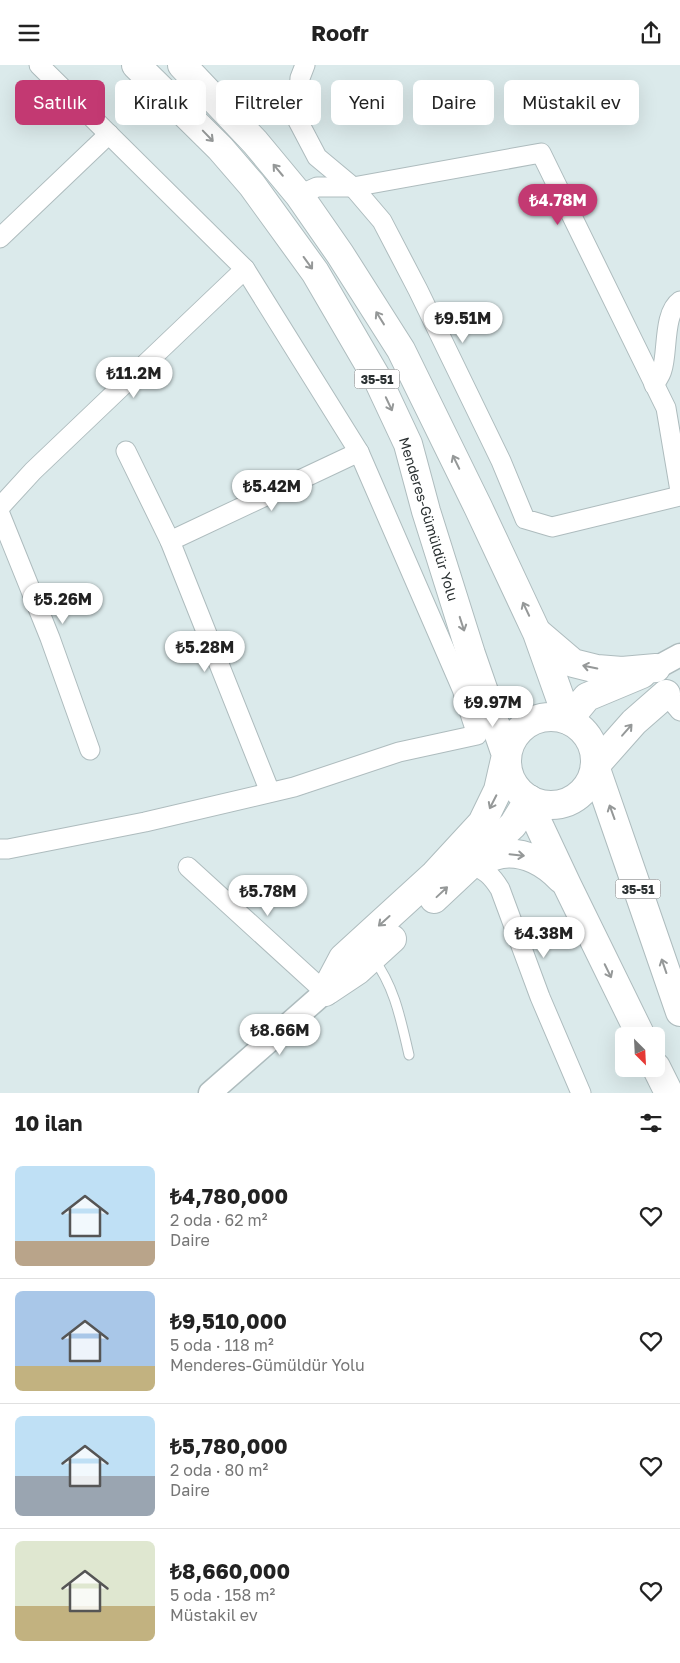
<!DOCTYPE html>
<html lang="tr">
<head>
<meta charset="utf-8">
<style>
	:root { --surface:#fff; --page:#f6f6f6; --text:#222; --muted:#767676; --line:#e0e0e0; --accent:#c33972 }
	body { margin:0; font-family:"Golos Text",sans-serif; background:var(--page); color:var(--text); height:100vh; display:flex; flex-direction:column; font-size:19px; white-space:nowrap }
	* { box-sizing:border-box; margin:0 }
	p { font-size:16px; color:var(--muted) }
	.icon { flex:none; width:28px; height:28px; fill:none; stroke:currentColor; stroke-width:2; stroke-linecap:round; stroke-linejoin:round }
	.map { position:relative; height:1028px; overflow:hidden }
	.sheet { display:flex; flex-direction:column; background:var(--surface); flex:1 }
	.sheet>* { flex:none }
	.top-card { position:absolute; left:15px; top:15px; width:650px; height:45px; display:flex; gap:10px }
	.needle { width:32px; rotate:156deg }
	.controls { position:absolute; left:615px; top:962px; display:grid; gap:10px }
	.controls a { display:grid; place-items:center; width:50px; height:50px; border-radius:8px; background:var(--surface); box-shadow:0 5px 20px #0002; font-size:25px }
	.price { position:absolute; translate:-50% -42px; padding:0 11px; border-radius:18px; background:#fff; color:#222; font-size:16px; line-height:32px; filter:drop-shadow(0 1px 2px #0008) }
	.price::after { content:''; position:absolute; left:50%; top:30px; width:15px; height:11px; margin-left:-8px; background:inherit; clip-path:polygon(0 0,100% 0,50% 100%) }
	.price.on { background:var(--accent); color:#fff }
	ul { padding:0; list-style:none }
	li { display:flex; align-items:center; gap:15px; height:125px; padding:0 15px }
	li+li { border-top:1px solid var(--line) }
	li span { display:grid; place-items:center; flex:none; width:140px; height:100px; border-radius:8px; color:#555 }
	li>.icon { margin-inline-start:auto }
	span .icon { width:60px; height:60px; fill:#fffc; stroke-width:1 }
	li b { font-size:21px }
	h2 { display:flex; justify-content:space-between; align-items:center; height:60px; padding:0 15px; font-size:21px }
	.chip { padding:0 18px; border-radius:8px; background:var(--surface); box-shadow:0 5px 20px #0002; font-size:18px; line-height:45px }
	.chip.on { background:var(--accent); color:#fff }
	header { display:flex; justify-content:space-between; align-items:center; height:65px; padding:0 15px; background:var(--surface); font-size:22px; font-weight:700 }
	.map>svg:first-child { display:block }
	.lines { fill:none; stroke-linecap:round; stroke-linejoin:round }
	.service-casing { stroke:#aebcbe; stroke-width:11 }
	.minor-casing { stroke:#aebcbe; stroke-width:21 }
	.tertiary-casing { stroke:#aebcbe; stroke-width:25 }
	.primary-casing { stroke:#aebcbe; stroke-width:30 }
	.service { stroke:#fff; stroke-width:9 }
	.minor { stroke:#fff; stroke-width:19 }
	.tertiary { stroke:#fff; stroke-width:22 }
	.primary { stroke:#fff; stroke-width:28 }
	.oneway { stroke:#959898 }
	.labels { text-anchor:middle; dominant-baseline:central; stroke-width:4; stroke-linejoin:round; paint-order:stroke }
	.shield { fill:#fff; stroke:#6b6f70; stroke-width:1 }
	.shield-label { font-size:12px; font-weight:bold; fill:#2b3132 }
	.street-label { font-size:14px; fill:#2b3132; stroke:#fff }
</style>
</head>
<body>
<header><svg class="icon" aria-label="menu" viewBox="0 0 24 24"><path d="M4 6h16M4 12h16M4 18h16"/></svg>Roofr<svg class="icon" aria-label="share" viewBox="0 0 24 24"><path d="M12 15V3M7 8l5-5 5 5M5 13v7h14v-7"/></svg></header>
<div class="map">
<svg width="680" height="1028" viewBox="0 0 680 1028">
	<rect width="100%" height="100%" fill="#dbeaeb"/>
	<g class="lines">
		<defs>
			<path id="service" d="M373,893c22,29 28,63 36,97"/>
			<g id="minor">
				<polyline points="305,0 300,13 297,54 317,92 353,122 382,156 418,225 501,396 525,454 552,462 680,431"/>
				<polyline points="299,130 317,122 353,122 541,88 666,343 680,426"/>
				<polyline points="0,173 109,69"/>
				<path d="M654,320c3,-5 7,-10 8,-15 6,-18 1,-57 18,-69"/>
				<polyline points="126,386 170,476 270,727"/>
				<polyline points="0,442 33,406 245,204"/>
				<polyline points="0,449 50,573 90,685"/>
				<polyline points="170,476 359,387"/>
				<polyline points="666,629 680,646"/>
				<polyline points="0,784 8,784 145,757 294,722 399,687 477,670 462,624 359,387 245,204 39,0"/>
				<path d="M470,800c15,4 22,11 30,24l40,108 41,96"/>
				<polyline points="188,802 325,927"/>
			</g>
			<g id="tertiary">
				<polyline points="656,603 680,590"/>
				<polyline points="210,1028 325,927"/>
			</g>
			<g id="primary">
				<polyline points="136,0 220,83 252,120 315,207 378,315 408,379 426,446 471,589 506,690 498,725 482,758 435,809 343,893 325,927"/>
				<polyline points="182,0 255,77 299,130 340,189 401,285 478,442 537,568 568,655"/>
				<polyline points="539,569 573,598 597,604 622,606 656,603"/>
				<polyline points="666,629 634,657 595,701 680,947"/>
				<circle cx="551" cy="696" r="44"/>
				<polyline points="568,655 587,632 642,609"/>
				<polyline points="529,734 536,754 567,820 641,971"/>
				<path d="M476,798c9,-3 18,-8 26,-9 23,-3 44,9 59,25"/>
				<polyline points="434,834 513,760 529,734"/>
				<polyline points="328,925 358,905 392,874"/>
				<polyline points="656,1002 669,1028"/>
			</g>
		</defs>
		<use href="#service" class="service-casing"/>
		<use href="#minor" class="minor-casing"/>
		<use href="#tertiary" class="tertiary-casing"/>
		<use href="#primary" class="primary-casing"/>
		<use href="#service" class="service"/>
		<use href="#minor" class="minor"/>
		<use href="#tertiary" class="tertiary"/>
		<use href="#primary" class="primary"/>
	</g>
	<defs><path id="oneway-shaft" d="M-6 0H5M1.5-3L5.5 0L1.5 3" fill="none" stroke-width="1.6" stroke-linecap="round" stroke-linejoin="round" transform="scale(1.25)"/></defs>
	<g class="oneway">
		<use href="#oneway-shaft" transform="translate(208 71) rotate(46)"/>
		<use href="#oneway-shaft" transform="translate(278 105) rotate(-130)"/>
		<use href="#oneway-shaft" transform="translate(308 198) rotate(54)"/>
		<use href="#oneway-shaft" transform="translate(380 253) rotate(-122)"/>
		<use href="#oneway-shaft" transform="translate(389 339) rotate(65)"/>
		<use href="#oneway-shaft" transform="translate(456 397) rotate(-116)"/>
		<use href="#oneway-shaft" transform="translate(526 544) rotate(-115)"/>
		<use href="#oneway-shaft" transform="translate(462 559) rotate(72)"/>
		<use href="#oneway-shaft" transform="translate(590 602) rotate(-168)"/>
		<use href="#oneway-shaft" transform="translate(627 665) rotate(-49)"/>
		<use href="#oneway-shaft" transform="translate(493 737) rotate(117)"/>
		<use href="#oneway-shaft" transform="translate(612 747) rotate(-110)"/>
		<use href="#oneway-shaft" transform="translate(517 790) rotate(6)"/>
		<use href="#oneway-shaft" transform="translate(442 827) rotate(-43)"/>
		<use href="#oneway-shaft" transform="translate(384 856) rotate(138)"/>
		<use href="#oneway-shaft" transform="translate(664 901) rotate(-109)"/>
		<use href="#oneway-shaft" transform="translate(608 906) rotate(64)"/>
	</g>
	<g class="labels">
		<g class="shield">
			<rect x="354.5" y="304.5" width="45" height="19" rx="4"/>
			<rect x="615.5" y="814.5" width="45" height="19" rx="4"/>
		</g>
		<g class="shield-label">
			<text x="377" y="314">35-51</text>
			<text x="638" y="824">35-51</text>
		</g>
		<g class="street-label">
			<text transform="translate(429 454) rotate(73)">Menderes-Gümüldür Yolu</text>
		</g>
	</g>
</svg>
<div class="controls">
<a><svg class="needle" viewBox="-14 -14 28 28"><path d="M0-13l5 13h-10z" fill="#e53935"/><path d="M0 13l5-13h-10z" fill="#767676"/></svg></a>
</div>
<b class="price on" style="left:558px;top:161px">₺4.78M</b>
<b class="price" style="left:463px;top:279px">₺9.51M</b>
<b class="price" style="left:134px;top:334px">₺11.2M</b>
<b class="price" style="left:272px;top:447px">₺5.42M</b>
<b class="price" style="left:63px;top:560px">₺5.26M</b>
<b class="price" style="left:205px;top:608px">₺5.28M</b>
<b class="price" style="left:493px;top:663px">₺9.97M</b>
<b class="price" style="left:268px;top:852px">₺5.78M</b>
<b class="price" style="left:544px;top:894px">₺4.38M</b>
<b class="price" style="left:280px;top:991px">₺8.66M</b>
<div class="top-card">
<a class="chip on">Satılık</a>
<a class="chip">Kiralık</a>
<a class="chip">Filtreler</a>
<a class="chip">Yeni</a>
<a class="chip">Daire</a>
<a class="chip">Müstakil ev</a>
</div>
</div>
<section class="sheet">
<h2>10 ilan<svg class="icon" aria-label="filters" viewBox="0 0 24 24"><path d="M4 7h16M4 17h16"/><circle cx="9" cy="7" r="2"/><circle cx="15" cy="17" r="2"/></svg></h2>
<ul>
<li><span style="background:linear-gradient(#bfe0f5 75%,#b9a48a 0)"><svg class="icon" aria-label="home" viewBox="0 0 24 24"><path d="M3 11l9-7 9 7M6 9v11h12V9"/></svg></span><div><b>₺4,780,000</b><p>2 oda · 62 m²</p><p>Daire</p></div><svg class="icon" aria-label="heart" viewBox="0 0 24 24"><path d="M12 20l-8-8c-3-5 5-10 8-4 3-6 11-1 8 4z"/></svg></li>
<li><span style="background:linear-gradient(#a9c7e8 75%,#c2b280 0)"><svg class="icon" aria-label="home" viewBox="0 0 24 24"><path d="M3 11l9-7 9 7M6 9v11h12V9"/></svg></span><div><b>₺9,510,000</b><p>5 oda · 118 m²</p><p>Menderes-Gümüldür Yolu</p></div><svg class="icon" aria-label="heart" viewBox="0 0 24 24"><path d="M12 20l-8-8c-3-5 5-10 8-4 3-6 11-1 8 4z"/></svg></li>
<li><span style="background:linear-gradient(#bfe0f5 60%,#9aa5b1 0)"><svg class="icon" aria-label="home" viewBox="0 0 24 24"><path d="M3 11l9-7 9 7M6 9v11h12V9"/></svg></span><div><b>₺5,780,000</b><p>2 oda · 80 m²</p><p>Daire</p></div><svg class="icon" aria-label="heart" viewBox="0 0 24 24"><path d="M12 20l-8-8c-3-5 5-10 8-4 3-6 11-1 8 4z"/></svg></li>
<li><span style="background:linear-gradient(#dfe7d0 65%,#c2b280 0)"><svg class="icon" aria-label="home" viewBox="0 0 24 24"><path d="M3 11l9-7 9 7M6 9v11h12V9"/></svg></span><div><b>₺8,660,000</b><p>5 oda · 158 m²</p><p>Müstakil ev</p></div><svg class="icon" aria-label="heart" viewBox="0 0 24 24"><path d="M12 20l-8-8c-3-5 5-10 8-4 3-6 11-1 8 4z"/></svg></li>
</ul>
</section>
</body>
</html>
